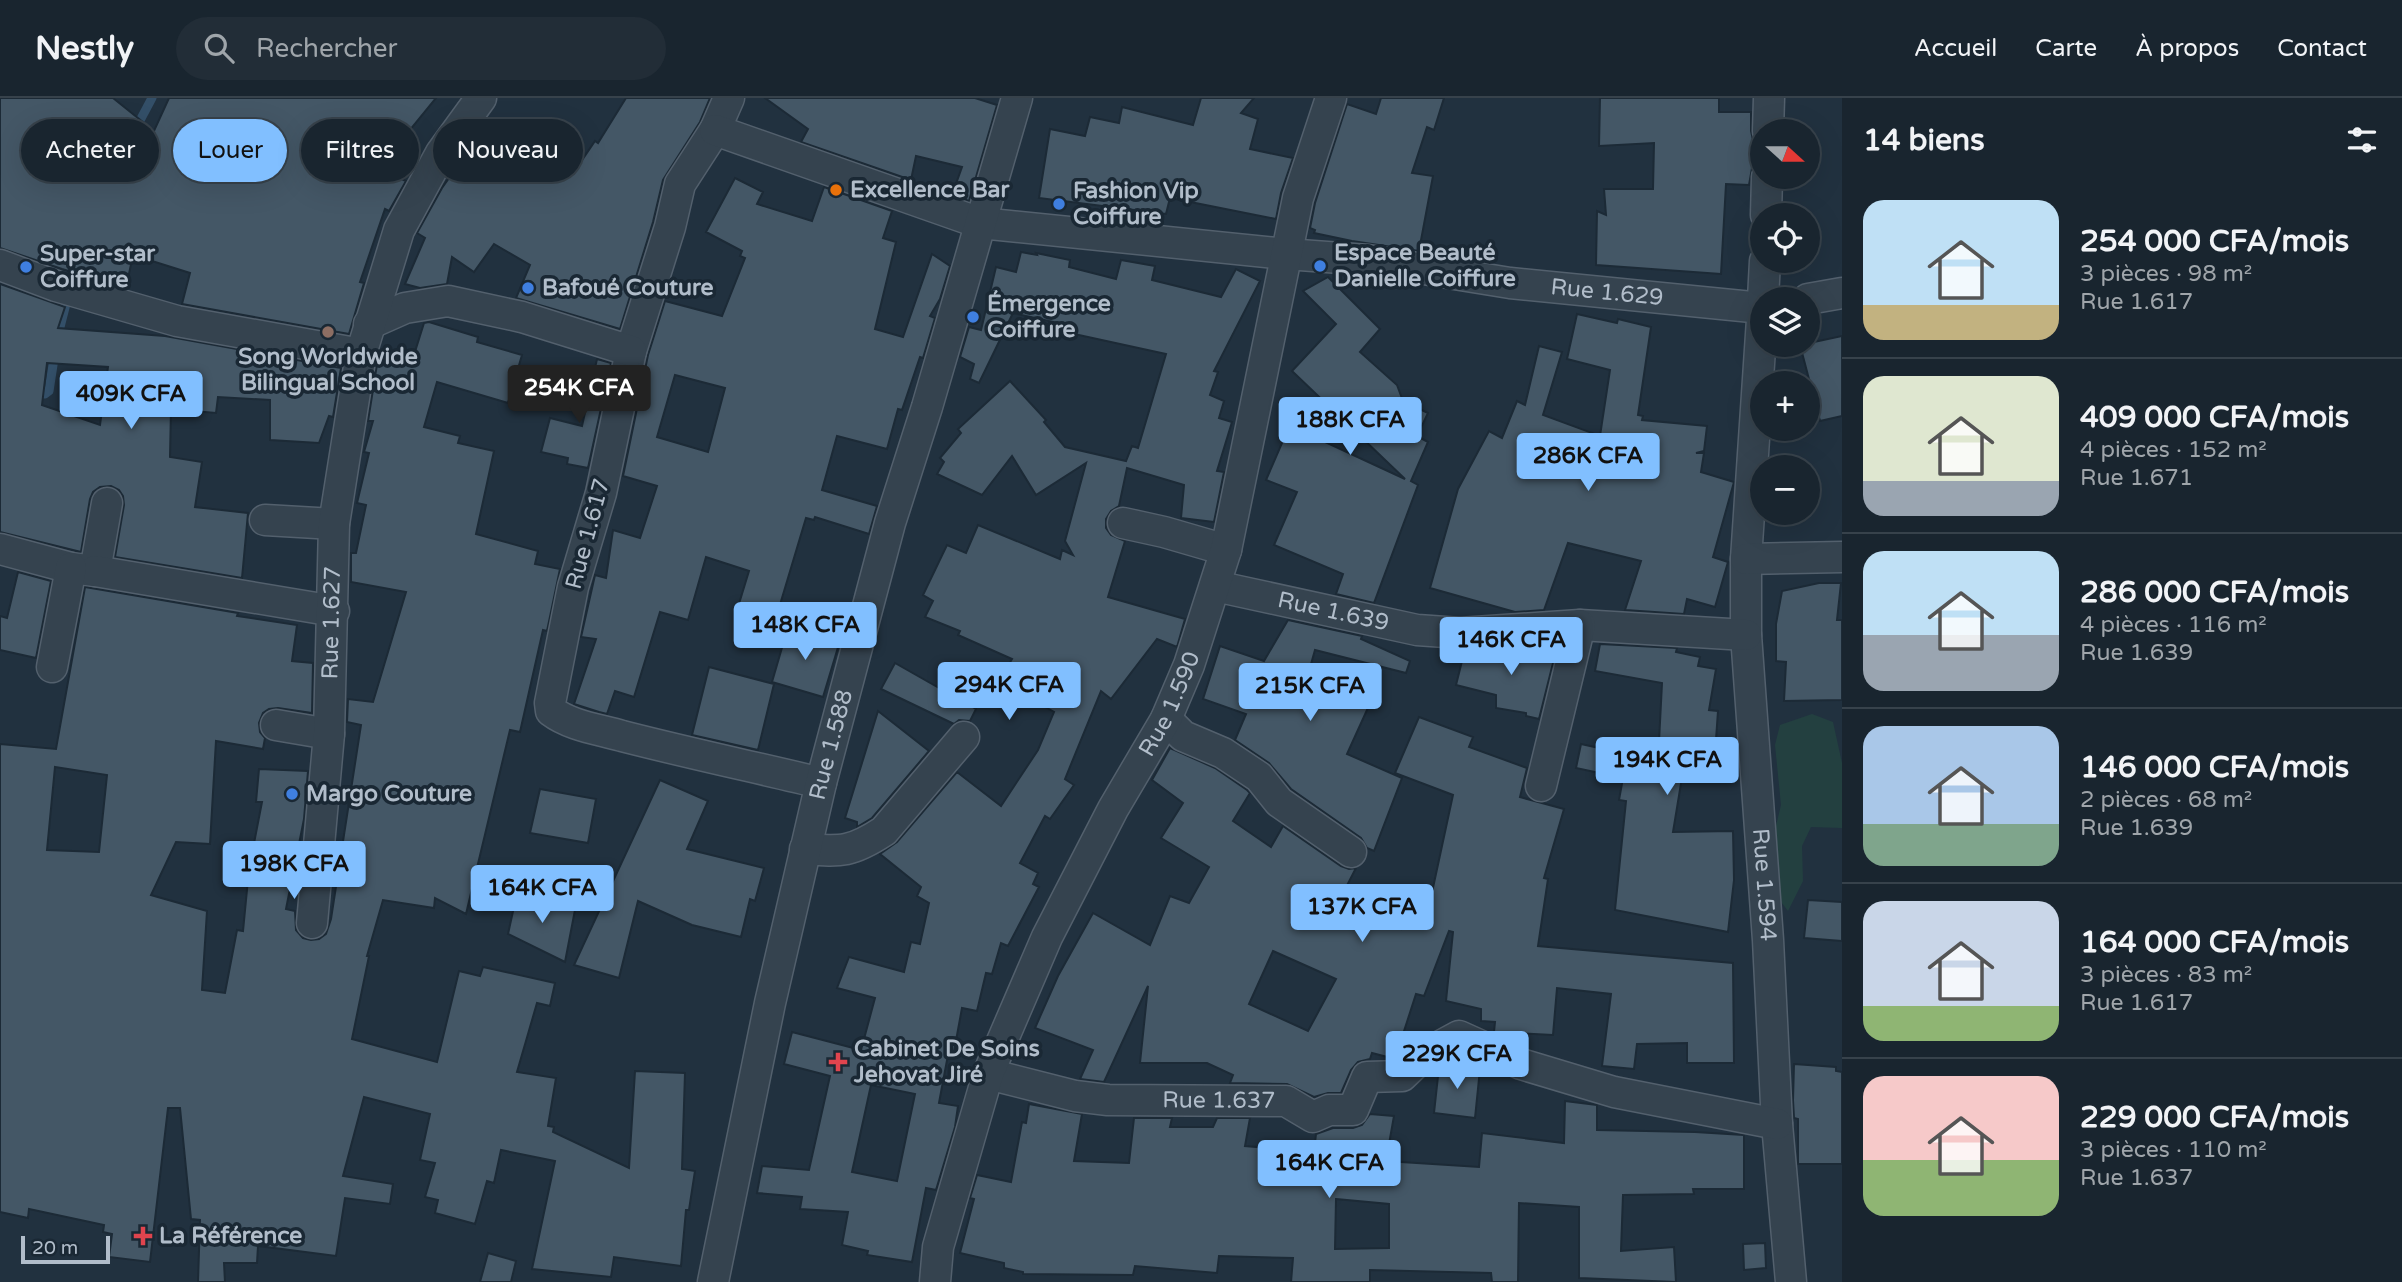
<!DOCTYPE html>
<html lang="fr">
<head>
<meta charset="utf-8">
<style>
	:root { --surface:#19252f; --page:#222d37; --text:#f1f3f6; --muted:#9fa5aa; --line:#37424b; --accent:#81bfff }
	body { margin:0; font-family:"Varela Round",sans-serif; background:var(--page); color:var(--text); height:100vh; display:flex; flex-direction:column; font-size:26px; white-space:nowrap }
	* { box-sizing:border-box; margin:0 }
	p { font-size:23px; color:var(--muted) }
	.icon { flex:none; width:38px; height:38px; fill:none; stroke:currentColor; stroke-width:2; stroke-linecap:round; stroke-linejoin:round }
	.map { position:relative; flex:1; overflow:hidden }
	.side { display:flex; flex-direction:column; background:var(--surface); width:560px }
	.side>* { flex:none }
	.banner { position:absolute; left:21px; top:21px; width:665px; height:63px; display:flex; gap:14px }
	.needle { width:46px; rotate:111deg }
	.buttons { position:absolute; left:1750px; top:21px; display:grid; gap:14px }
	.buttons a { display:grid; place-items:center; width:70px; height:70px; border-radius:50%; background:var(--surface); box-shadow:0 7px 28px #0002,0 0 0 2px var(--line); font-size:35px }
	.scale { position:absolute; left:21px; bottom:18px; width:89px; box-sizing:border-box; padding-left:7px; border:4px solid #b1bdca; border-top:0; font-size:19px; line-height:24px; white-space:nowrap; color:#b1bdca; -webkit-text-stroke:5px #1a2834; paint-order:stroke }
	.price { position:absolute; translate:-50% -60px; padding:0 16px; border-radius:7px; background:var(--accent); color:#111; font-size:23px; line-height:46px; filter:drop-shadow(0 2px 4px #0008) }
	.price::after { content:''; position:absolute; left:50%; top:42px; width:21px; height:16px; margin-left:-10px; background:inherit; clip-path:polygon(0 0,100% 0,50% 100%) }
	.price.active { background:#222; color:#fff }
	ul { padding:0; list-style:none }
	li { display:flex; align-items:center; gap:21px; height:175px; padding:0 21px }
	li+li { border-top:2px solid var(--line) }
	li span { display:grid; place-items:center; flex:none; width:196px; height:140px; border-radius:21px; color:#555 }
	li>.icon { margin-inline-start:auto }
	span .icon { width:84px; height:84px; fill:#fffc; stroke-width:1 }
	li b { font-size:30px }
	h2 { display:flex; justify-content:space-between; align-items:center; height:84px; padding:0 21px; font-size:30px }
	.tag { padding:0 24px; border-radius:32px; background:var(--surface); box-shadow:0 7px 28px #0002,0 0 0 2px var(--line); font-size:24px; line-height:63px }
	.tag.active { background:var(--accent); color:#111 }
	header { display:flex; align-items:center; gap:42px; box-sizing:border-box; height:98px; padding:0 35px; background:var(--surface); border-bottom:2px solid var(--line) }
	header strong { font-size:33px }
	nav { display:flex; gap:38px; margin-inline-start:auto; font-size:24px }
	.search { width:490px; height:63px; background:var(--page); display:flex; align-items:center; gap:18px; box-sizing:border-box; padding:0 24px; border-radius:38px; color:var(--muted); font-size:26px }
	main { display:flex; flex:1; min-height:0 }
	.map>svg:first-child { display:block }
	.green { fill:#234040 }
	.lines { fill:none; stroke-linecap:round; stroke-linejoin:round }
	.stream { stroke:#334f68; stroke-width:9 }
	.building { fill:#445766; stroke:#1c2a36; stroke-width:2; fill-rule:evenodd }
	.minor-casing { stroke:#53606d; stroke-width:33 }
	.minor { stroke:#35434f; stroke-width:30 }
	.food-dot { fill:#e8710a; stroke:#1a2834; stroke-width:2.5 }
	.shop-dot { fill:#3f7fe0; stroke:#1a2834; stroke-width:2.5 }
	.education-dot { fill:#8d6e63; stroke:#1a2834; stroke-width:2.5 }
	.health-dot { fill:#e0444e; stroke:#1a2834; stroke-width:2.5 }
	.labels { text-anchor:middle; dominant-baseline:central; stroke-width:7; stroke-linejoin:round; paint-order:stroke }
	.poi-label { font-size:23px; font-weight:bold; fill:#b1bdca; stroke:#1a2834; text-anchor:start }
	.street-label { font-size:23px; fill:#b1bdca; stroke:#1a2834 }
</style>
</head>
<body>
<header>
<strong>Nestly</strong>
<div class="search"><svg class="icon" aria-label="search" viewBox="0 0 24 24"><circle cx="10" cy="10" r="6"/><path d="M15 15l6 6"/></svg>Rechercher</div>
<nav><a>Accueil</a><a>Carte</a><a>À propos</a><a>Contact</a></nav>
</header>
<main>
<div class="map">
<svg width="1842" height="1184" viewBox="0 0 1842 1184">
	<rect width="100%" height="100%" fill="#21313f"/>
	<polygon class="green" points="1812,616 1833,624 1842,665 1842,730 1811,729 1802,748 1803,783 1788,813 1772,792 1767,765 1781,707 1775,647 1780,627"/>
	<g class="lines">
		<g class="stream">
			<polyline points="136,30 152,0"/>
			<polyline points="57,241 68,198"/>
			<polyline points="33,295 45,296 49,293 55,254"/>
		</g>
	</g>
	<g class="building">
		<polygon points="0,0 113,0 154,33 169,0 436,0 378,71 406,83 389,113 385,111 360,184 364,185 349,236 182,206 190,175 133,157 126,190 62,171 0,150"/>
		<polygon points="626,0 710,0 700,24 663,82 653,124 620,231 516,200 530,167 494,146 474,174 452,159 447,186 420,190 405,186 425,140 417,135 442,90 471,49 486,61 516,23 547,48 549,45 578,68 595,43 598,45"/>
		<polygon points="765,0 975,0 997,7 969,103 952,97 962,69 916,58 911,82 801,44 808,31"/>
		<polygon points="1201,0 1254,0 1241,15 1258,21 1250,51 1293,60 1281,95 1276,121 1170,100 1166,116 1039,100 1050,31 1085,38 1090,19 1119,25 1122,9 1193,27"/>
		<polygon points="1381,0 1444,0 1434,32 1427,29 1412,75 1433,78 1419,153 1352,143 1314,135 1315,132 1310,130 1315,105 1347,6 1376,16"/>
		<polygon points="1600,0 1719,0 1719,14 1751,14 1751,33 1753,42 1760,48 1760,63 1752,70 1749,87 1726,86 1721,176 1596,167 1597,113 1606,117 1604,91 1653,91 1654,45 1599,48"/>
		<path d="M735,80l28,14 -6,12 55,17 12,-34 68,24 -9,27 13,4 -21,87 28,8 29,-83 18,12 -10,33 -10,17 5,2 -12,40 -3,-1 -18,53 -4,-1 -11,40 -50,-13 -15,54 55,16 -8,28 -54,-17 -1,3 -8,-2 -30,100 -38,-11 11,-36 -43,-14 -18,63 -28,-8 -26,85 -19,-6 -8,23 -8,-2 -25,-8 22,-65 -15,-2 14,-62 11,3 7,-48 27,8 17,-52 -34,-10 25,-121 17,-54 57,15 23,-58 -5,-2 2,-5 -36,-19zM675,277l50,13 -17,64 -51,-15z"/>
		<path d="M1021,154l16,3 -1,-2 34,7 -1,7 47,12 5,-19 34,6 -3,14 69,17 15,-28 24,12 -46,90 4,1 -8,23 14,6 -5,17 13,4 -15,49 7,1 -10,50 -33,-4 3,-33 -57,-17 -8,38 -8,5 -5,8v9l5,7 14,6 -17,56 77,22 -8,28 -20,-8 -46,60 -10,-8 -36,88 9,6 -24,34 -5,-3 -25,47 18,10 -5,11 6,3 -31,59 -7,-3 -9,31 -6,-1 -9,38 -15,-3 -9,49 -5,-2 -9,48 19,3 -3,21 -19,63 -10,-2 -14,74 -45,-7 1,-4 -26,-6 6,-33 -48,-3 2,-12 -45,-4 5,-27 47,4 21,-94 -46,-12 8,-32 69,18 14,-52 -38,-10 12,-31 55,15 7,-30 9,2 9,-41 -12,-7 4,-9 -41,-33 17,-12 60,-70 44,34 37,-56 16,-38 -55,-31 13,-22 -54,-24 2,-4 -35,-14 8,-16 -10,-6 24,-50 19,8 12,-28 82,34 2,-9 11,5 -8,-14 21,-78 -50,32 -24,-39 -30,39 -45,-21 7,-12 -4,-4 21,-25 -3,-4 52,-48 36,39 -2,2 21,25 61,14 6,-15 6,2 28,-94 -101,-22 2,-7 -54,-12 -34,70 -9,-4 4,-15 -14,-7 9,-30 12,3 15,-63 20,5zM871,987l44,9 -18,87 -45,-9z"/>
		<polygon points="1328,179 1380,231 1360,254 1397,287 1403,303 1428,315 1417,338 1428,344 1411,383 1418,387 1374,505 1336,496 1343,476 1274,447 1297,394 1266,382 1285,338 1291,340 1295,330 1405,381 1292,273 1336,226 1303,193"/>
		<path d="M0,186l65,23 -7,21 107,8 176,32 -8,49 -4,-1 -10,27 -49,-3v-40l-52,-3 -2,16 -45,-4 -1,48 32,5 -7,45 53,6 -6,65 -127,-21 9,-52 -1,-9 -4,-6 -8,-4 -11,1 -7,5 -3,7 -9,53 -81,-20zM47,265l61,4 -8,58 -58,-20z"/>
		<polygon points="1577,216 1617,225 1618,221 1651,229 1638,317 1643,318 1642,322 1707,328 1704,353 1696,355 1704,355 1701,374 1734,384 1713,459 1728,464 1715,509 1687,501 1684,516 1625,512 1641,463 1568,445 1544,512 1515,514 1430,490 1458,391 1489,333 1502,340 1517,303 1525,307 1539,248 1562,254 1543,317 1600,338 1610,272 1567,261"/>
		<path d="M429,224l49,15 -1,5 45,13 -14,48 -71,-21 -13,45 36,9 -2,7 36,8 -18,83 62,17 -3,13 25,5 -13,62 -4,-1 -23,102 -10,-2 -44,184 -31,-16 -1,10 -51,-8 -16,56h2l-17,83 85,23 22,-91 21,5 3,-9 72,16 -5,23 -13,-3 -20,69 39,6 -8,48 6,1 -1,5 76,36 6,-97 50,2 -3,96 13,2 -6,39h-3l-5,56 -67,-9 -3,20 -79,-8 23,-108 -54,-11 -7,33 -7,-2 -12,43 -40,-11 3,-13 -13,-3 10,-34 -15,-3 10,-46 -66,-17 -21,79 50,8 -3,20 -45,-6 -9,58 -78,-10 -1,17h-33l1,19h-27l2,-62 -9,-1 -11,-111h-12l-18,154 -41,-5 3,-23 -9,-2 1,-7 -75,-16 -1,9 -28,-6v-468l56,5 29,-162 153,26 -1,3 60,9 -5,36 21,2 -1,50 -34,-5 -9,1 -6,4 -4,10 1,9 5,6 -2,11 -47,-8 -6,103 -34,-2 -25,53 56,16 -5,79 23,3 12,-63 6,1 6,-62 13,-67h-6l3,-33 49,2 -4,48 -18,90 9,2 1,19 7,8 8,2 8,-1 7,-5 5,-15 30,-194 -14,-3 1,-23 25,3 33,-110 -55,-10v-29h5l10,-48 -9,-2 12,-50 -5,-1 9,-31h-5l10,-63 2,-8 33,8 11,-35zM55,669l52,8 -8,77 -52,-2z"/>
		<polygon points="1842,238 1842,318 1820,323 1800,247"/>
		<polygon points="597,261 611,265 588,370 567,366 568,360 541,354 550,320 582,328"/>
		<polygon points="18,474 51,483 36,560 0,552 0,518 7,520"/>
		<polygon points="1819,485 1841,485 1837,522 1842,522 1842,602 1784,603 1786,564 1776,563 1776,526 1782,493"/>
		<polygon points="1288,522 1362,538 1361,541 1410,563 1406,575 1315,552 1308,577 1372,601 1347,656 1402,680 1374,753 1367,750 1361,740 1291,691 1269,665 1235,642 1246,616 1203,601 1220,548 1264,563"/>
		<polygon points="788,529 839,546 823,599 772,584"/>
		<polygon points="1600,546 1677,550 1676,554 1700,559 1698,568 1716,571 1709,612 1718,613 1715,656 1686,655 1673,734 1733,733 1734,782 1728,834 1615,812 1626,703 1619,702 1623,680 1576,670 1581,646 1658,663 1662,585 1595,573"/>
		<polygon points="1531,548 1557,549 1539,621 1526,618 1526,615 1496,610 1496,597 1456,587 1464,555 1474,557 1474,554 1504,562 1507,549"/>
		<polygon points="895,565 976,611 970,623 959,622 954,626 881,591"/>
		<polygon points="709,569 774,586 758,652 692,637"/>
		<polygon points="878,613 929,653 872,720 857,729 857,724 845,720"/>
		<path d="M1419,619l54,20 -4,10 58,21 -7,29 44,12 -20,69 4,1 -10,67 195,17 1,100h-47v-20l-50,1 -3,25 -32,-3 9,-72 -54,-6 -4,47 -59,-3 1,-10 -14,-1v-12l-35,-8 7,-69 -4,-1 -25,65 -8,-2 -21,65 -23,-6 -2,6 -12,3 -7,8 -10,23h-13l-14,4 -27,-13 -57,-1 3,-8 -26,-12h-67l8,-77 -44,96 -24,-3 13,-29 -58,-22 23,-52 35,-63 57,32 20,-49 19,7 20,-36 -48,-29 22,-35 -31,-23 18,-32 45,20 32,22 3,3 -17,28 38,26 12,-21 58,40 8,3 7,-1 -17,33 62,28 2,-6 10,2 9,-32 9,4 22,-102 -58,-22zM1273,853l63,28 -28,52 -59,-27z"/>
		<polygon points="660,682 708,703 687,751 764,770 755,803 750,801 741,839 692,827 638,803 619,880 574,867"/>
		<polygon points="540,691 596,701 588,745 530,735"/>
		<polygon points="517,795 575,812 565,864 508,836"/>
		<polygon points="1808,802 1842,804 1842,843 1804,840"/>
		<polygon points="1794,966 1836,969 1836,973 1842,974 1842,1066 1798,1066 1798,1021 1794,1020 1793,1002"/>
		<polygon points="1442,967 1480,971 1475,1020 1434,1015 1439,969"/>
		<path d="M1565,1003l32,4v25l98,2 49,3v54h-51l1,5 -71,1 -2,56 53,-4 2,35 -97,-4v-71l-60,-4 -1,79h-26l-1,-9 -121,-3v12h-79l2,-24 -74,-2 -2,17 -82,-7 -2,9 -110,-1v-2l-19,-4v-5l-44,-10 14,-54 -4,-1 7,-23 34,7 11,-60 4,1 3,-19 53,10 -8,47 55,2 5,-45h38l-2,9h43l4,-9h33l-5,28 69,6 2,-18 17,-6h20l9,-3 8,-11 24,2 -8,45 93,6 3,-34 82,10zM1336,1101l53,5v44l-54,1z"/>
		<polygon points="1765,1145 1766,1170 1744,1172 1743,1146"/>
		<polygon points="488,1155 516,1163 511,1184 480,1184"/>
	</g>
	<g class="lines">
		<defs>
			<g id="minor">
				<path d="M729,0l-14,32 -35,54 -10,43 -39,124 -30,142 -28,94 -23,116 1,8c20,15 47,18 71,25 66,17 132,31 199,47"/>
				<path id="s1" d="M715,32l265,93 306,31 82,6 142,23 252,25"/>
				<polyline points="1768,33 1769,0"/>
				<polyline points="1766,117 1767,79"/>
				<polyline points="0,167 56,188 177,223 361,256"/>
				<polyline points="1763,201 1765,163"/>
				<polyline points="1808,201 1842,195"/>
				<path id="s2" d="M1762,221l-16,240v76l22,305 9,184 14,158"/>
				<polyline points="369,226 405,210 448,203 522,219 631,253"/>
				<polyline points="265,422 334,426"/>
				<polyline points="1123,425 1164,434 1226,452"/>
				<polyline points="0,451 71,470 95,473 107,405"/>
				<polyline points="1746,461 1842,459"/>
				<polyline points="95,473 334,513"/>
				<path id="s3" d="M1215,488l202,44 43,3 120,-8 166,10"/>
				<polyline points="52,569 71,470"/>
				<polyline points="1166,621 1183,638 1223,655 1259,679 1279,704 1351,754"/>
				<polyline points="276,627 329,636"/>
				<polyline points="1541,688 1580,527"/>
				<path d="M805,751c37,3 47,3 79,-18l80,-94"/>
				<path id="s4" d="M312,825l17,-189 5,-210 27,-170 38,-124 42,-77 40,-55"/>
				<path id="s5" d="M988,976l87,22 33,4 178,1 27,16 16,-7h24l14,-33 35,-1 22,-21 35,-19 62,28 93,28 163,32"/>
				<path id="s6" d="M713,1184l57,-279 51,-220 69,-260 37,-116 90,-309"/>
				<path id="s7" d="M935,1184l3,-35 50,-173 59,-137 66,-128 53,-90 23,-54 37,-115 72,-352 33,-100"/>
			</g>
		</defs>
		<use href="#minor" class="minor-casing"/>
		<use href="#minor" class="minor"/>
	</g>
	<circle class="food-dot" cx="836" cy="92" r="7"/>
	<g class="shop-dot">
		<circle cx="1059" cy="106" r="7"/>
		<circle cx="1320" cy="168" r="7"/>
		<circle cx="26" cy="169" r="7"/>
		<circle cx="528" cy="190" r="7"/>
		<circle cx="973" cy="219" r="7"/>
		<circle cx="292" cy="696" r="7"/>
	</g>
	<circle class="education-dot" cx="328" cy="234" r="7"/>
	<g class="health-dot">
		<path d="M834.5 953.5h7v7h7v7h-7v7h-7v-7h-7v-7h7z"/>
		<path d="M139.5 1127.5h7v7h7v7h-7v7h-7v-7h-7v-7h7z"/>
	</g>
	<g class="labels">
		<g class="poi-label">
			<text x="850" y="92">Excellence Bar</text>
			<text x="1073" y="93">Fashion Vip<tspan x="1073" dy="26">Coiffure</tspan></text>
			<text x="1334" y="155">Espace Beauté<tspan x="1334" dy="26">Danielle Coiffure</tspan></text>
			<text x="40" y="156">Super-star<tspan x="40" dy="26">Coiffure</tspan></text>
			<text x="542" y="190">Bafoué Couture</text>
			<text x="987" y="206">Émergence<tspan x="987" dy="26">Coiffure</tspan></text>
			<text x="328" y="259" text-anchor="middle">Song Worldwide<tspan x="328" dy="26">Bilingual School</tspan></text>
			<text x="306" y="696">Margo Couture</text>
			<text x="854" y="951">Cabinet De Soins<tspan x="854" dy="26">Jehovat Jiré</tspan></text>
			<text x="159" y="1138">La Référence</text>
		</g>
		<g class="street-label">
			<text stroke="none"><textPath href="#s1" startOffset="912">Rue 1.629</textPath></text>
			<text transform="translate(588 436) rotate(-75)">Rue 1.617</text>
			<text stroke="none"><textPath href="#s3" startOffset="121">Rue 1.639</textPath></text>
			<text stroke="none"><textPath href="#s4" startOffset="301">Rue 1.627</textPath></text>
			<text stroke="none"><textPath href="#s7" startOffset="628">Rue 1.590</textPath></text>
			<text stroke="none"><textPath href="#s6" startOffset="550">Rue 1.588</textPath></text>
			<text stroke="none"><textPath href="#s2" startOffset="567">Rue 1.594</textPath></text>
			<text stroke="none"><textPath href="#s5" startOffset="234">Rue 1.637</textPath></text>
		</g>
	</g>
</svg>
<div class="buttons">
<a><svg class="needle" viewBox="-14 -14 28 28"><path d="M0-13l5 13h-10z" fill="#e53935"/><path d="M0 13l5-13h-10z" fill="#9fa5aa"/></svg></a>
<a><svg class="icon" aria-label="locate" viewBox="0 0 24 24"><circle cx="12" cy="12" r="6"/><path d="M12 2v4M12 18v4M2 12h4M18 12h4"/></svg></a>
<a><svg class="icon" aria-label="layers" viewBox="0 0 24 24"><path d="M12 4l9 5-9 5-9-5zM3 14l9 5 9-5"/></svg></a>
<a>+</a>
<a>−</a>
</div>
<div class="scale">20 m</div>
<b class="price active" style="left:579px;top:327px">254K CFA</b>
<b class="price" style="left:131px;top:333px">409K CFA</b>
<b class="price" style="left:1350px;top:359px">188K CFA</b>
<b class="price" style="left:1588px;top:395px">286K CFA</b>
<b class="price" style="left:805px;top:564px">148K CFA</b>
<b class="price" style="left:1511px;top:579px">146K CFA</b>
<b class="price" style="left:1009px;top:624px">294K CFA</b>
<b class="price" style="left:1310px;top:625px">215K CFA</b>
<b class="price" style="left:1667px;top:699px">194K CFA</b>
<b class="price" style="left:294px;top:803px">198K CFA</b>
<b class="price" style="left:542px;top:827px">164K CFA</b>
<b class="price" style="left:1362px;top:846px">137K CFA</b>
<b class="price" style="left:1457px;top:993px">229K CFA</b>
<b class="price" style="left:1329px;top:1102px">164K CFA</b>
<div class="banner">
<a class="tag">Acheter</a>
<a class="tag active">Louer</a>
<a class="tag">Filtres</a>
<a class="tag">Nouveau</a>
</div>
</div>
<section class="side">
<h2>14 biens<svg class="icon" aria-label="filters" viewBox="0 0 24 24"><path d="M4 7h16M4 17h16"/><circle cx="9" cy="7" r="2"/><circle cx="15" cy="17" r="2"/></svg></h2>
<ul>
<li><span style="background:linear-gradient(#bfe0f5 75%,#c2b280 0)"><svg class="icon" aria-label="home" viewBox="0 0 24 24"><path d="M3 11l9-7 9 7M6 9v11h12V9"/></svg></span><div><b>254 000 CFA/mois</b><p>3 pièces · 98 m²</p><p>Rue 1.617</p></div></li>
<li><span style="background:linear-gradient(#dfe7d0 75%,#9aa5b1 0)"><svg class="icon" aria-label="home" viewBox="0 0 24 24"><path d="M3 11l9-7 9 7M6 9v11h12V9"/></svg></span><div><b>409 000 CFA/mois</b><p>4 pièces · 152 m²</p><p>Rue 1.671</p></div></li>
<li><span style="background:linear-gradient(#bfe0f5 60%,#9aa5b1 0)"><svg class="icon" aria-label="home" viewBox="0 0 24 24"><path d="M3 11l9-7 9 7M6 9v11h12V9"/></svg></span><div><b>286 000 CFA/mois</b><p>4 pièces · 116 m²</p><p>Rue 1.639</p></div></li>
<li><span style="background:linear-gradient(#a9c7e8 70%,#7fa58c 0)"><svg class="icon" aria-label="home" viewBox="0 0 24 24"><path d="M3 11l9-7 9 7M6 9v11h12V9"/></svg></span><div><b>146 000 CFA/mois</b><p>2 pièces · 68 m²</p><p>Rue 1.639</p></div></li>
<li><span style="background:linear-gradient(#c9d6e8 75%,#8fb573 0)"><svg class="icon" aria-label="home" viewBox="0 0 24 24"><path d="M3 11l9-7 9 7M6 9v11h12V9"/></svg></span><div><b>164 000 CFA/mois</b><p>3 pièces · 83 m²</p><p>Rue 1.617</p></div></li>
<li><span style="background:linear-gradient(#f6c9c9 60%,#8fb573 0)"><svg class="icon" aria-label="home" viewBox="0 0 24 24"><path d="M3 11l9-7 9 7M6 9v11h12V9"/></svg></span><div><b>229 000 CFA/mois</b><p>3 pièces · 110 m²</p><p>Rue 1.637</p></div></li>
</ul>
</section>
</main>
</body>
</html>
